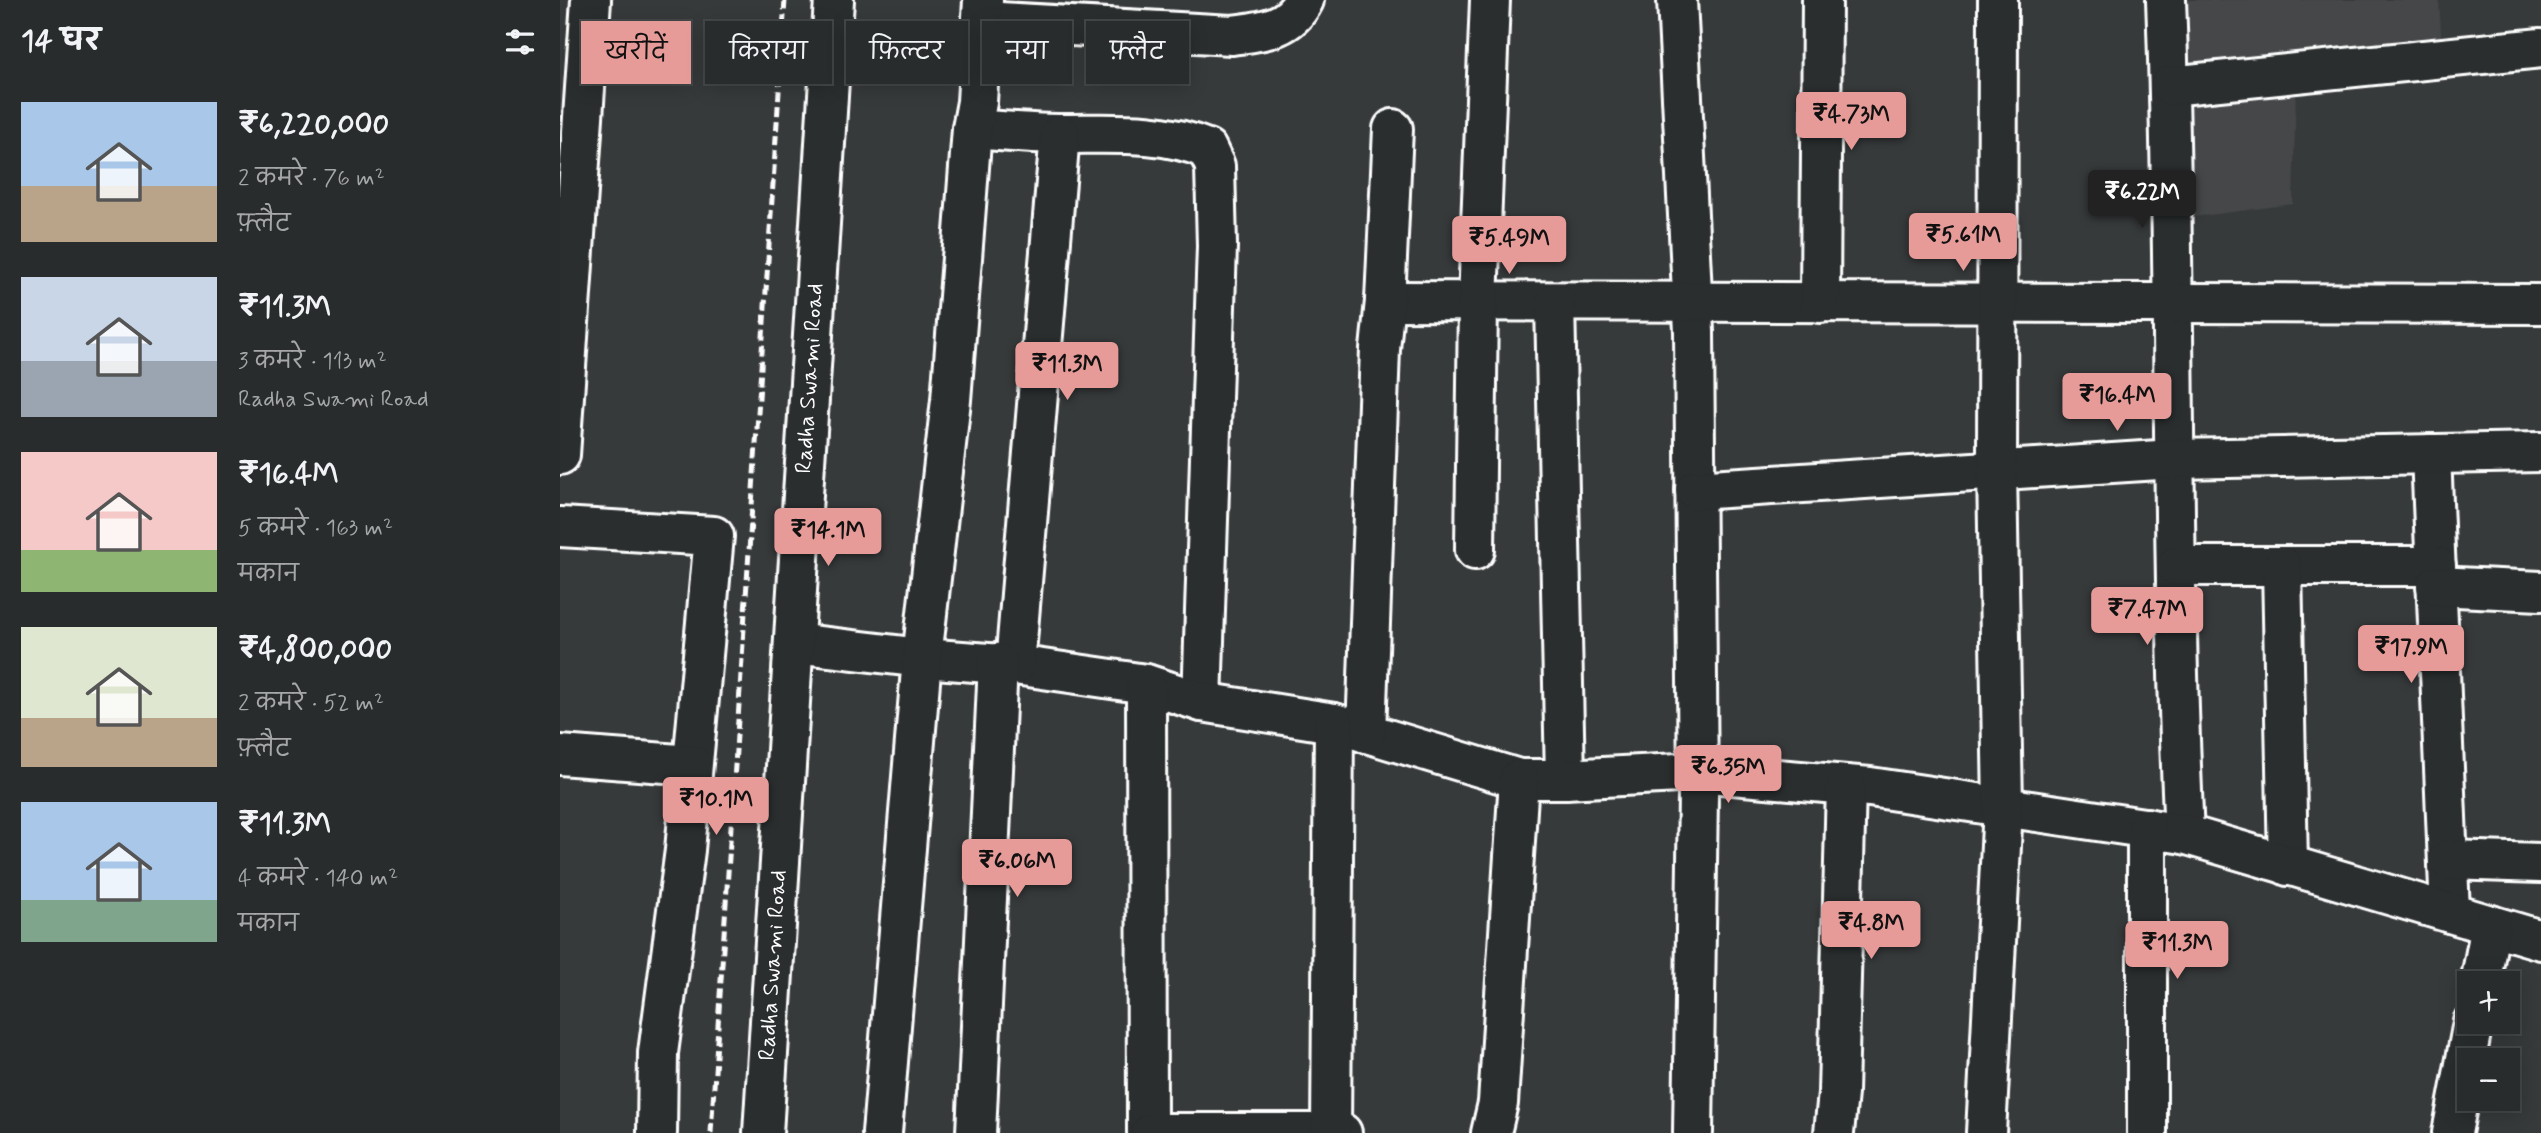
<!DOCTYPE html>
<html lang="hi">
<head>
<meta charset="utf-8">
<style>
	:root { --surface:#292c2c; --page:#353838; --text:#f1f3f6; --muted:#a5a7a9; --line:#454848; --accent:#e69b98 }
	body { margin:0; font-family:Mynerve,"Playpen Sans Deva",sans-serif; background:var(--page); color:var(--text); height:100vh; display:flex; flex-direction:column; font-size:26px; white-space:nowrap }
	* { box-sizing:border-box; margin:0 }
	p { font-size:23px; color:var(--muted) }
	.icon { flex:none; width:38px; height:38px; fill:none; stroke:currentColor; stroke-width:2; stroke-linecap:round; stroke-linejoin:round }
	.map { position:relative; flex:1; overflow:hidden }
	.details { display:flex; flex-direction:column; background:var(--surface); width:560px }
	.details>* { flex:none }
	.guide { position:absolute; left:21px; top:21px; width:665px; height:63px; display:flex; gap:14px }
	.fabs { position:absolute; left:1897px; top:971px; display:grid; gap:14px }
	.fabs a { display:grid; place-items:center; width:63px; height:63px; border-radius:0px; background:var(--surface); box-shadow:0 4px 18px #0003,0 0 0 2px var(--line); font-size:35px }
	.price { position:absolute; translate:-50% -60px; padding:0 16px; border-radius:7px; background:var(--accent); color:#111; font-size:23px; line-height:46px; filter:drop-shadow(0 2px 4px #0008) }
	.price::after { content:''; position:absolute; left:50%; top:42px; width:21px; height:16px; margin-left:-10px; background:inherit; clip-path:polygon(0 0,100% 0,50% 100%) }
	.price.on { background:#222; color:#fff }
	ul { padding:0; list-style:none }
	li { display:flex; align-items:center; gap:21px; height:175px; padding:0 21px }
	li span { display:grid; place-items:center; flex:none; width:196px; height:140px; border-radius:0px; color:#555 }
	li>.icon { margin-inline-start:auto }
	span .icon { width:84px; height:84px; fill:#fffc; stroke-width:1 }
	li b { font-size:30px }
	h2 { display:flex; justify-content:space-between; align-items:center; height:84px; padding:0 21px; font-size:30px }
	.pill { padding:0 24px; border-radius:0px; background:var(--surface); box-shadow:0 4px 18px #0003,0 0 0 2px var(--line); font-size:24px; line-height:63px }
	.pill.on { background:var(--accent); color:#111 }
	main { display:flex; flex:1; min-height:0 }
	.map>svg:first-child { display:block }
	.built { fill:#444748 }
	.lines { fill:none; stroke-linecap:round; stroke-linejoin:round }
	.minor-casing { stroke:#fff; stroke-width:44 }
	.minor { stroke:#2a2d2e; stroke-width:38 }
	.rail { stroke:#fff; stroke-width:5; stroke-dasharray:10 5; stroke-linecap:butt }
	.labels { text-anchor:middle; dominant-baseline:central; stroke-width:6; stroke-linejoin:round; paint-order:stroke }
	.street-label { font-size:23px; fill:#fff; stroke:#2a2d2e }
</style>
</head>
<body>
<main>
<section class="details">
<h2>14 घर<svg class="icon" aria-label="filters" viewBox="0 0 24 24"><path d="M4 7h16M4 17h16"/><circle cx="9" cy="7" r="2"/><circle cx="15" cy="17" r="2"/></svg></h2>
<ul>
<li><span style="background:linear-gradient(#a9c7e8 60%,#b9a48a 0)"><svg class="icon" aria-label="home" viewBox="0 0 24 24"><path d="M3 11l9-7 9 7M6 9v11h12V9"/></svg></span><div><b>₹6,220,000</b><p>2 कमरे · 76 m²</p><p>फ़्लैट</p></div></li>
<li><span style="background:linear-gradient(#c9d6e8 60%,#9aa5b1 0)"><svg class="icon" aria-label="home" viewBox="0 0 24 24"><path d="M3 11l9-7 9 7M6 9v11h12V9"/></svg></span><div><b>₹11.3M</b><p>3 कमरे · 113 m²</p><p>Radha Swami Road</p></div></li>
<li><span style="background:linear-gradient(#f6c9c9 70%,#8fb573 0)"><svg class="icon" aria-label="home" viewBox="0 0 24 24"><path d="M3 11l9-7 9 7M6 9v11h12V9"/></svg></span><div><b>₹16.4M</b><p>5 कमरे · 163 m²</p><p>मकान</p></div></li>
<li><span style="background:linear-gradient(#dfe7d0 65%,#b9a48a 0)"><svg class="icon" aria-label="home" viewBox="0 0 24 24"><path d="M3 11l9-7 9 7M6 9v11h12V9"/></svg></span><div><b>₹4,800,000</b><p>2 कमरे · 52 m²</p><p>फ़्लैट</p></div></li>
<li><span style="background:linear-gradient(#a9c7e8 70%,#7fa58c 0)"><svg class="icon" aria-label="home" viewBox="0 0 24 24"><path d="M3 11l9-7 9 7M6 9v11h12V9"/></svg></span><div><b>₹11.3M</b><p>4 कमरे · 140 m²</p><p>मकान</p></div></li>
</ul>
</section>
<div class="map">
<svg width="1981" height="1133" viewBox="0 0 1981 1133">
	<rect width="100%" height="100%" fill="#373a3b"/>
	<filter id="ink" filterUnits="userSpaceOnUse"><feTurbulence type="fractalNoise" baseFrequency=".0143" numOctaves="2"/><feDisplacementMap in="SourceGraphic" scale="14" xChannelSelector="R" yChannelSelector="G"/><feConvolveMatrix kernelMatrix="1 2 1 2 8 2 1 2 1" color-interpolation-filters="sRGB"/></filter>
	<g filter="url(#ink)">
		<g class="built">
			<polygon points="1620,0 1879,0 1882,49 1624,73"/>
			<polygon points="1736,88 1733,204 1619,219 1620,104"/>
		</g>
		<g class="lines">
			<defs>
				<g id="minor">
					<polyline points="1117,0 1134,332 1138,795 1133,1133"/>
					<path d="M1606,0c11,278 4,556 18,834"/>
					<path d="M423,21l249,14c29,-4 57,-5 72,-35"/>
					<polyline points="1610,86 1981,48"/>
					<path d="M412,129c31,2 61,5 92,5 48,0 98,-4 143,15l8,17 2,80 -15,456"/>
					<polyline points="825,301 1981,304"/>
					<polyline points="995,302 1005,779"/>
					<polyline points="1260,303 1262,0"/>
					<polyline points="1871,454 1890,913"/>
					<polyline points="0,455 31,0"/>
					<polyline points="1135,490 1614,459 1981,452"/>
					<polyline points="0,527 154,536 125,850 98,1053 97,1133"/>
					<polyline points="915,550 918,301 930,0"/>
					<polyline points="1616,566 1876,566"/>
					<polyline points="1722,566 1728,866"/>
					<polyline points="1876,586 1981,591"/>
					<polyline points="234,643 362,658 455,665 586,684 642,702 774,723 959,779 1005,779 1138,772 1310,787 1624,834 1981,940"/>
					<polyline points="455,665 500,134"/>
					<polyline points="586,684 587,1133"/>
					<polyline points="806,733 820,349 825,301 833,129"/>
					<polyline points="0,755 132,765"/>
					<polyline points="1888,860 1981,863"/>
					<polyline points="1920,984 1931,925"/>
					<path id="s1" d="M203,1133l71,-1133"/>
					<polyline points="322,1133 362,658 391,400 412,129 417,102 423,0"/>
					<polyline points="416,1133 438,663"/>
					<polyline points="590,1133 782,1133"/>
					<polyline points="771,1133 774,723"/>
					<polyline points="931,1133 938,1103 959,779"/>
					<polyline points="1274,1133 1278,1093 1286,785"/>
					<polyline points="1426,1133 1443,807 1437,471 1438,0"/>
					<polyline points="1587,1133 1587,828"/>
					<polyline points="1892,1133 1913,1022"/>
				</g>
			</defs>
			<use href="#minor" class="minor-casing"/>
			<use href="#minor" class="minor"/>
			<polyline class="rail" points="151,1133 225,0"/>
		</g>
	</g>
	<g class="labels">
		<g class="street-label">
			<text stroke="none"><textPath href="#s1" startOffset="756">Radha Swami Road</textPath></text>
			<text stroke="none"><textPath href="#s1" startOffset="168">Radha Swami Road</textPath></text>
		</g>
	</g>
</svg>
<div class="fabs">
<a>+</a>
<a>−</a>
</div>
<b class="price" style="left:1291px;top:152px">₹4.73M</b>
<b class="price on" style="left:1582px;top:230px">₹6.22M</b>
<b class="price" style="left:1403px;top:273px">₹5.61M</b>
<b class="price" style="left:949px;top:276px">₹5.49M</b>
<b class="price" style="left:507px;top:402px">₹11.3M</b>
<b class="price" style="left:1557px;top:433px">₹16.4M</b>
<b class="price" style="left:268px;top:568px">₹14.1M</b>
<b class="price" style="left:1587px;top:647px">₹7.47M</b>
<b class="price" style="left:1851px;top:685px">₹17.9M</b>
<b class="price" style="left:1168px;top:805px">₹6.35M</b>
<b class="price" style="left:156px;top:837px">₹10.1M</b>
<b class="price" style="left:457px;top:899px">₹6.06M</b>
<b class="price" style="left:1311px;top:961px">₹4.8M</b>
<b class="price" style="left:1617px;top:981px">₹11.3M</b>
<div class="guide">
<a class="pill on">खरीदें</a>
<a class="pill">किराया</a>
<a class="pill">फ़िल्टर</a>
<a class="pill">नया</a>
<a class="pill">फ़्लैट</a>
</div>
</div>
</main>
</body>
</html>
